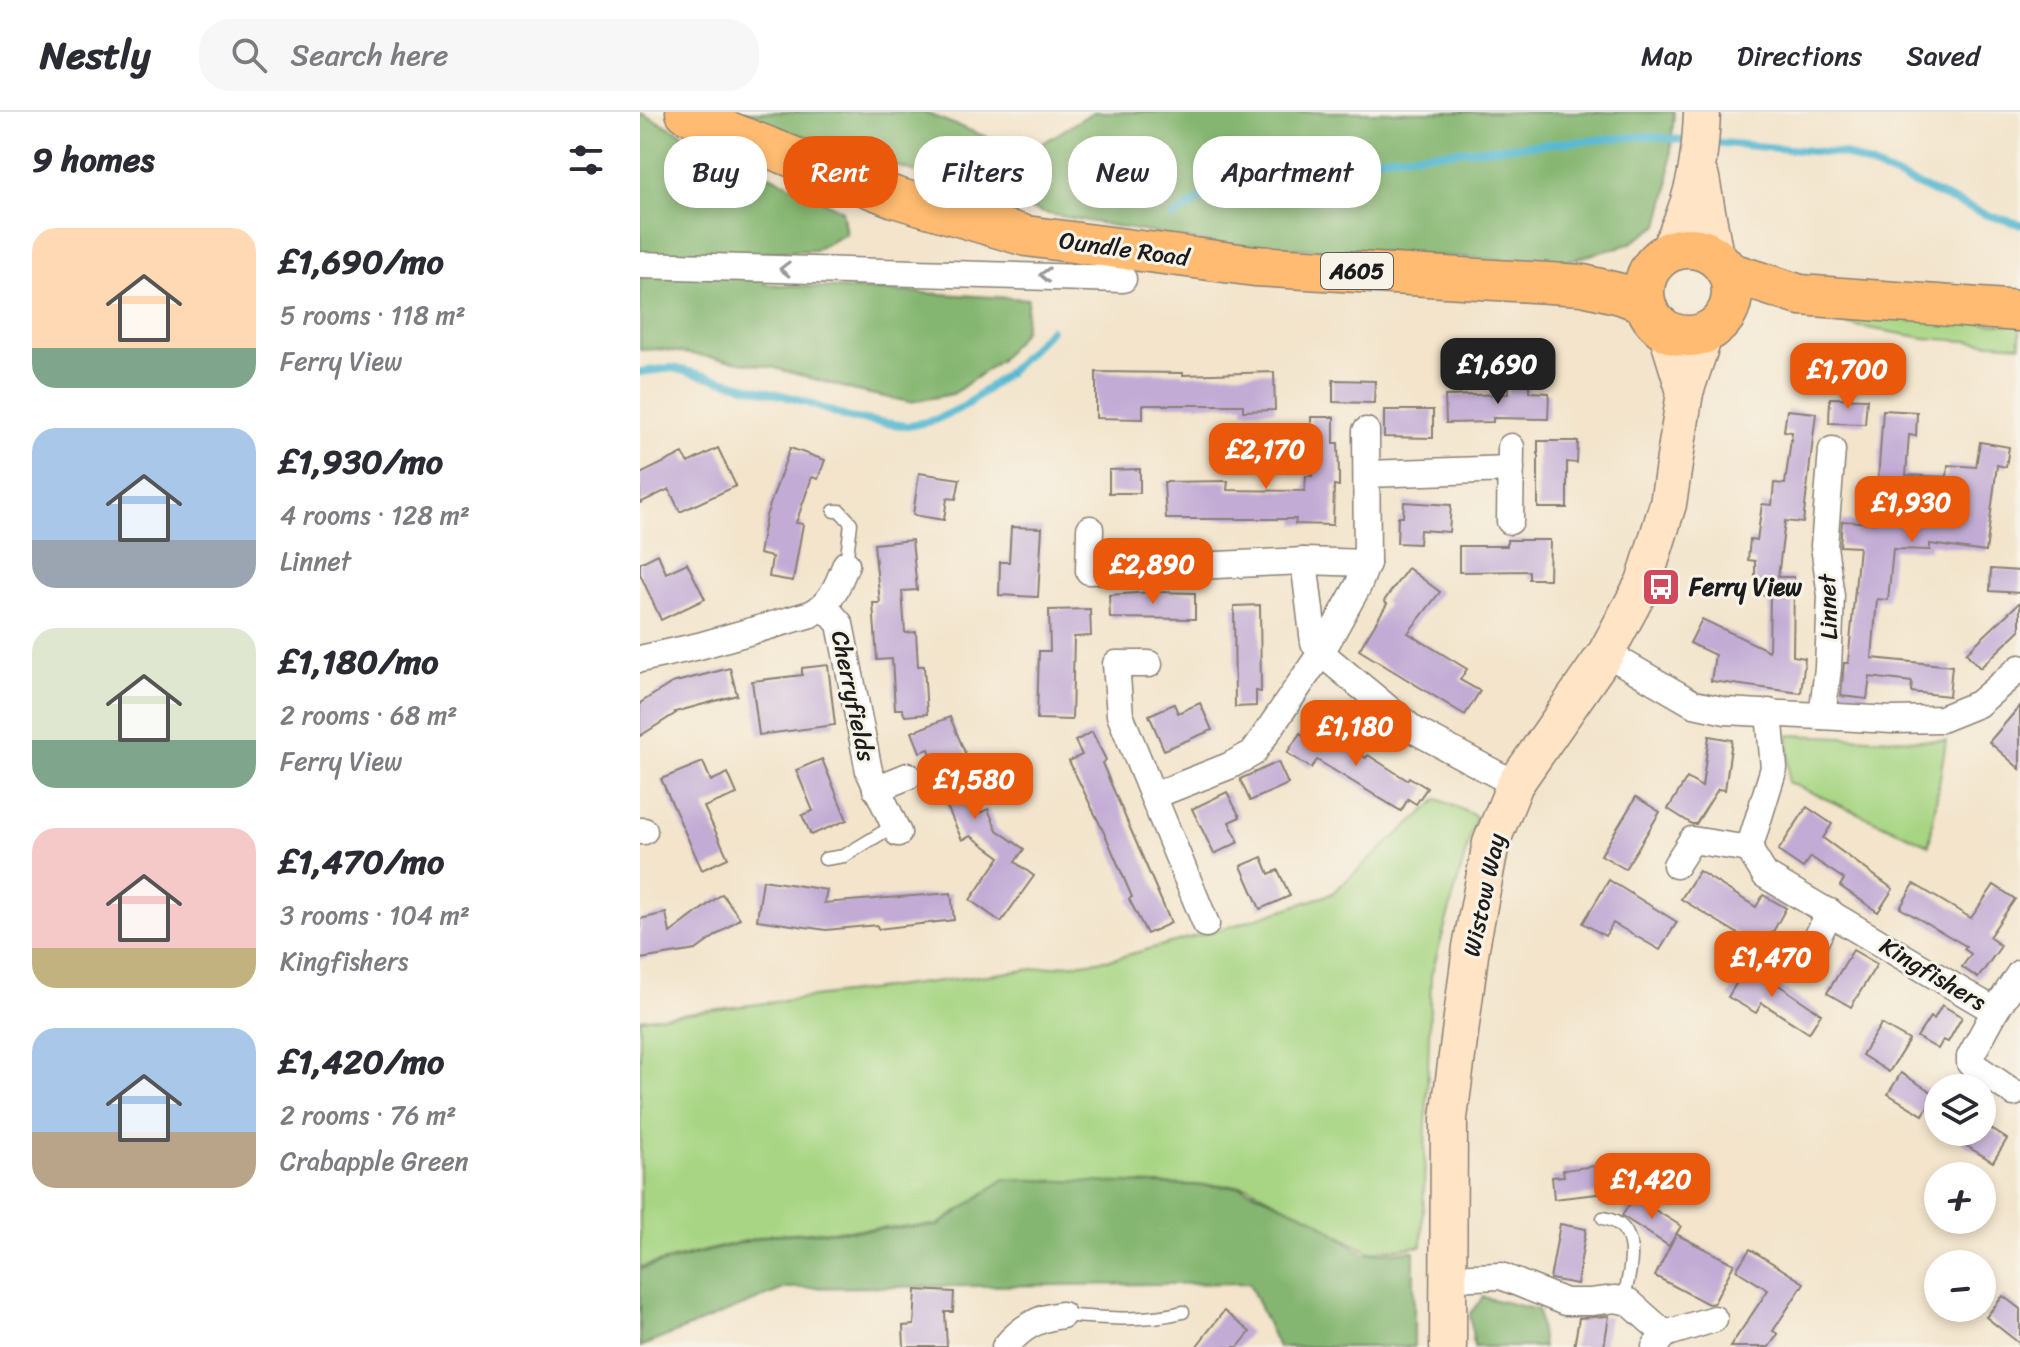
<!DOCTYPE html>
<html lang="en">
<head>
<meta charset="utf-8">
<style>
	:root { --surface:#fff; --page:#f7f7f7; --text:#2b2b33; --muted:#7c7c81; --line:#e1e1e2; --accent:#ea580c }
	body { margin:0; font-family:Sriracha,sans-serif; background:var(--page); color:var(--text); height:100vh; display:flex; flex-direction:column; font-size:30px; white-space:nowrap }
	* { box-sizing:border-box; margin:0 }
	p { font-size:26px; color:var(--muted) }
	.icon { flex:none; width:44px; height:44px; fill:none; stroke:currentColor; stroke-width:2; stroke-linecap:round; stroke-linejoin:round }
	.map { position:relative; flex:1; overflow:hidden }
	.side { display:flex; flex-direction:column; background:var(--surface); width:640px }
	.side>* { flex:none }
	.hud { position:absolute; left:24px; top:24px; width:760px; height:72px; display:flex; gap:16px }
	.tools { position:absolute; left:1284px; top:962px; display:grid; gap:16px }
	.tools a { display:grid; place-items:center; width:72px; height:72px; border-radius:50%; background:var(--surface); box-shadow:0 4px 12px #0003; font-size:40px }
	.price { position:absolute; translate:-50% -68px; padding:0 18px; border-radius:16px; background:var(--accent); color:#fff; font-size:26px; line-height:52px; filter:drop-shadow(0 2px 4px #0008) }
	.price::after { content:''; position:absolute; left:50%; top:48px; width:24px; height:18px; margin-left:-12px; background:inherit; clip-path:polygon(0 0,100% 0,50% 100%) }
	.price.on { background:#222; color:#fff }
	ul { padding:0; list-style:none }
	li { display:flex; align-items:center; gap:24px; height:200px; padding:0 32px }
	li span { display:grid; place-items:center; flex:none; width:224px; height:160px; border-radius:24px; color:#555 }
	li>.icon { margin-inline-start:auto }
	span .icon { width:96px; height:96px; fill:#fffc; stroke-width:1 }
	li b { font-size:34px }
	h2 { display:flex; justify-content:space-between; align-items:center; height:96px; padding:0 32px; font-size:34px }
	.chip { padding:0 28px; border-radius:32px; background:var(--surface); box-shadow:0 4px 12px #0003; font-size:28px; line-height:72px }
	.chip.on { background:var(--accent); color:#fff }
	header { display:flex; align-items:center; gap:48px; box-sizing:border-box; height:112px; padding:0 40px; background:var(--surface); border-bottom:2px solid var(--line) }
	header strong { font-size:38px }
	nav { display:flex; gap:44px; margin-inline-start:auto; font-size:28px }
	.search { width:560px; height:72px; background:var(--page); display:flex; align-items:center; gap:20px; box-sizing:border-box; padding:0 28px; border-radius:32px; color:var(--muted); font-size:30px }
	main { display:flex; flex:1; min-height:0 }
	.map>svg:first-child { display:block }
	.green { fill:#a7d583; stroke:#627850; stroke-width:2 }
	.forest { fill:#85b671; stroke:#506946; stroke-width:2 }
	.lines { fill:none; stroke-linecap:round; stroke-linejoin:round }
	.stream { stroke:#52b7d0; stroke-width:8 }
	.building { fill:#c2acd5 }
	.lane-casing { stroke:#888074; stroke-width:15 }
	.street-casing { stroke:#888074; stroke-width:29 }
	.secondary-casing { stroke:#888074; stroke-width:39 }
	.primary-casing { stroke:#888074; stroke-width:43 }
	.lane { stroke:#fff; stroke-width:12 }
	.street { stroke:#fff; stroke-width:26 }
	.secondary { stroke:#ffe4c6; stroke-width:36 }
	.primary { stroke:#febb71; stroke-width:40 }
	.oneway { stroke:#999 }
	.labels { text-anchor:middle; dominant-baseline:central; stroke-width:6; stroke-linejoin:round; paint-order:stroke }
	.shield { fill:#f7f3e8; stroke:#5e5c59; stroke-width:2 }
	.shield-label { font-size:22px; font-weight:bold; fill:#1c1c1c }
	.street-label { font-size:24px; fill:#1c1c1c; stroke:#f7f3e8 }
	.poi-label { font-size:24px; font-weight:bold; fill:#1c1c1c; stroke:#f7f3e8; text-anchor:start }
</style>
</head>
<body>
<header>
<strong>Nestly</strong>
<div class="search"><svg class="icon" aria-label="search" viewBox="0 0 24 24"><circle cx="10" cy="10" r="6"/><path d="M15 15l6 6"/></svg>Search here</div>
<nav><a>Map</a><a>Directions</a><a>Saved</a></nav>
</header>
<main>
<section class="side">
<h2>9 homes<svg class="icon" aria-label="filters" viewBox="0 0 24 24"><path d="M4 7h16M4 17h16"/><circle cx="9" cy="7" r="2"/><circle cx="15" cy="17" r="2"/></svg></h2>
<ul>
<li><span style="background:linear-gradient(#ffd9b3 75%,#7fa58c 0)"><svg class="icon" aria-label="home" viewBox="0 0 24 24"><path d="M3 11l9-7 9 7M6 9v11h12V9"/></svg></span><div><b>£1,690/mo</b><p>5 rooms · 118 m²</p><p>Ferry View</p></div></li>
<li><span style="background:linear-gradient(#a9c7e8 70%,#9aa5b1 0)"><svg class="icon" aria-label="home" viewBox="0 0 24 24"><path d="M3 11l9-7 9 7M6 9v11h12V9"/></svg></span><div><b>£1,930/mo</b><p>4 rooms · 128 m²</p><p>Linnet</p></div></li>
<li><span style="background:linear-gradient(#dfe7d0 70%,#7fa58c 0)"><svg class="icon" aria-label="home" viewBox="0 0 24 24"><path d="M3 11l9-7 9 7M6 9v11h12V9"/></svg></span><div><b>£1,180/mo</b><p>2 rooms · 68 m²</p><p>Ferry View</p></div></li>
<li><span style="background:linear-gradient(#f6c9c9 75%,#c2b280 0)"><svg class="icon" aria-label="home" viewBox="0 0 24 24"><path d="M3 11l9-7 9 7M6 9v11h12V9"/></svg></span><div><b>£1,470/mo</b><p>3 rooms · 104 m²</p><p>Kingfishers</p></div></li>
<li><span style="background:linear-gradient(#a9c7e8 65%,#b9a48a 0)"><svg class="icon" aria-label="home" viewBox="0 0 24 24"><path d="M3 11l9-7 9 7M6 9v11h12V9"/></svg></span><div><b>£1,420/mo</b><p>2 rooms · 76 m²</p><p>Crabapple Green</p></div></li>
</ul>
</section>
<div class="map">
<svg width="1380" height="1235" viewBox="0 0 1380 1235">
	<rect width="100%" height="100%" fill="#f7f3e8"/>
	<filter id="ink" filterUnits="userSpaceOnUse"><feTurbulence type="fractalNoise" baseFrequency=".0125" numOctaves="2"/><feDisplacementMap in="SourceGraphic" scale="16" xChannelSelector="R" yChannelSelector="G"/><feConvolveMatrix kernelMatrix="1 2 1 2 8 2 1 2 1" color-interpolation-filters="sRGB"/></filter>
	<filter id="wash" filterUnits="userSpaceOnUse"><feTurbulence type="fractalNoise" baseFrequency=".006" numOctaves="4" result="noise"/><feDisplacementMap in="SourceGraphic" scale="32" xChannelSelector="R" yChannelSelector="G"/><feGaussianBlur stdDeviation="1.8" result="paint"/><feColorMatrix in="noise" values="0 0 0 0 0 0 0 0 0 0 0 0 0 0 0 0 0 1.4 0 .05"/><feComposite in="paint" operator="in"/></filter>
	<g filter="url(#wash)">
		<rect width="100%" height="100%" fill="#f3e4cb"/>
		<g class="green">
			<polygon points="1181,202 1380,213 1380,233 1285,226 1169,206"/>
			<polygon points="1149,623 1306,629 1289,733 1148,670"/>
			<polygon points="798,687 836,704 791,864 782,1134 729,1140 608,1074 366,1069 297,1113 133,1122 0,1155 0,907 473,847 602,811 691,782"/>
		</g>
		<g class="forest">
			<polygon points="96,0 283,0 387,41 453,0 1034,0 1028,78 1019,113 989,132 921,151 574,132 403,101 107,6"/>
			<polygon points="0,1 202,98 206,122 175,138 124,141 125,172 388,187 384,219 359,249 313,282 270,290 220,280 131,255 18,237 0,238"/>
			<polygon points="364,1067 602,1075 673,1106 724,1142 774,1139 774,1235 638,1235 609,1171 146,1176 0,1235 0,1157 131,1123 298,1114"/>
			<polygon points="843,1185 898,1198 903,1235 834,1235 830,1202"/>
		</g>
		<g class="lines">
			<g class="stream">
				<polyline points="1071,30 1204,42 1347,103 1380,112"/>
				<polyline points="533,105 601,60 755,44 1006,24 1053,29"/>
				<polyline points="0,260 33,256 157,287 209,306 268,314 295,308 325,294 370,259 410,218"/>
			</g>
		</g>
		<g id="blocks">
			<g class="building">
				<polygon points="456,260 543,261 543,263 634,260 635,298 603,299 603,293 503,293 503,307 456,306"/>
				<polygon points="693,268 735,269 734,291 693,290"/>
				<polygon points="868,272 889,273 889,280 909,281 908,307 853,306 853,310 806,311 805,284 868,282"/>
				<polygon points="1190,286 1227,287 1225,312 1189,311"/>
				<polygon points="744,298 793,298 793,326 744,325"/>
				<polygon points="1147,298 1176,301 1163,411 1145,409 1138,465 1154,465 1153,544 1165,546 1161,581 1071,569 1075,543 1050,531 1062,507 1129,539 1130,483 1115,483 1115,449 1108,448 1110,427 1117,428 1122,392 1132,393 1134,371 1145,372 1152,320 1144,319"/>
				<polygon points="1243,298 1277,300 1276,324 1269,323 1266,363 1307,365 1308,353 1336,355 1340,330 1369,335 1366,355 1357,353 1346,440 1290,432 1290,438 1253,437 1248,488 1237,487 1232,546 1312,554 1309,584 1271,580 1272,570 1230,565 1227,587 1201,584 1204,551 1208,551 1219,435 1200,434 1202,409 1235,411"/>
				<polygon points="671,305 694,305 694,331 698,331 699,363 699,374 694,373 693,413 655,412 656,407 526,407 524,370 588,369 587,378 665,379 666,364 672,364"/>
				<polygon points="898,329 938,329 937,351 927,350 927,396 898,396"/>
				<polygon points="78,336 96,374 40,400 29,377 0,391 0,362 43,341 48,351"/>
				<polygon points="150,336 185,348 178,367 172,365 156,411 163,412 153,469 129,465 132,445 119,442 126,404"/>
				<polygon points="500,357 500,381 469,381 469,358"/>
				<polygon points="279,361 320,367 316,387 307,386 304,408 273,403"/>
				<polygon points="764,390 811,393 809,420 780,418 779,432 757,431 758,405 763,405"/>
				<polygon points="371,415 402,416 398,485 359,483 360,450 369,450"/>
				<polygon points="272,428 277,478 262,479 265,521 276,520 278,554 284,554 287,602 265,604 262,597 255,597 252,547 237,548 233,491 240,491 234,432"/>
				<polygon points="867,428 910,428 909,467 889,467 889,459 819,460 819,434 867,434"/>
				<polygon points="18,442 26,461 47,451 65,487 21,508 0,462 0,451"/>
				<polygon points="768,456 800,480 768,521 827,557 820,568 840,579 825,603 719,538 747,492 744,489"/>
				<polygon points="1351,457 1380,459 1380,481 1350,479"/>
				<polygon points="513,480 555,481 555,507 470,506 469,483"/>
				<polygon points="1380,490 1380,518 1340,556 1326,541"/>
				<polygon points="620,493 621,580 616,579 616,594 595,595 594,494"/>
				<polygon points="450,497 451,524 434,525 432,608 397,607 399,539 410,539 409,498"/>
				<polygon points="188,553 195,613 119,623 112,569 162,563 162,556"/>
				<polygon points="90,556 97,583 35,600 36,601 0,624 0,591 32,571"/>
				<polygon points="560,591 572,618 524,638 509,603 534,592 538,601"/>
				<polygon points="1380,594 1380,657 1349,630"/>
				<polygon points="310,605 329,650 319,655 340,701 348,697 357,718 384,737 375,750 394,764 361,810 330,788 360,745 331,724 322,728 299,677 304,674 289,637 280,640 272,620"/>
				<polygon points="673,612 726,646 728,643 767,668 769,665 787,676 776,692 768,687 761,699 677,648 671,656 647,641 660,621 664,625"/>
				<polygon points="452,620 466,648 462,651 531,811 507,822 489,787 492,785 467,727 429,649 442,643 435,629"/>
				<polygon points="1069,624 1092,628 1085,678 1078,677 1056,712 1052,712 1028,697 1047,666 1062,675"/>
				<polygon points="182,647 207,708 171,723 162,703 173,699 156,658"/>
				<polygon points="63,650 71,669 88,661 97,682 64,695 88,746 62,758 21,667"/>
				<polygon points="638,650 648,672 610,689 600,667"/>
				<polygon points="587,680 600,705 589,710 599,730 574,742 552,697"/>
				<polygon points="996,685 1020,700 985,757 961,743"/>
				<polygon points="1167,695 1192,712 1183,726 1253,777 1238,800 1200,774 1204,767 1171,745 1163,756 1138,739"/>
				<polygon points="622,745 629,762 638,758 650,784 620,797 601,754"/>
				<polygon points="1059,759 1116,795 1123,783 1146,796 1121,842 1097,829 1100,823 1041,787"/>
				<polygon points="123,768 187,778 184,791 311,781 314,808 238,817 237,813 186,818 117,808"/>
				<polygon points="969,768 1037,810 1020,838 973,811 965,824 943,811"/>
				<polygon points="1274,772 1331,806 1354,773 1375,787 1349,825 1361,834 1338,866 1322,855 1331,842 1324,837 1326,834 1260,796"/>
				<polygon points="82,782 100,806 56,838 0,847 0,807 26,801 30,821"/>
				<polygon points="1213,838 1237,852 1211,895 1187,881"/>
				<polygon points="1108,852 1181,902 1169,921 1122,891 1116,901 1088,885"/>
				<polygon points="1302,893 1322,905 1308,930 1303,928 1298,937 1277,925 1290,905 1294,907"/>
				<polygon points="1241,912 1269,928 1249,960 1222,943"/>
				<polygon points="1261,961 1295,982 1283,1003 1248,982"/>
				<polygon points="1342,1011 1367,1027 1353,1050 1304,1020 1342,1020"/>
				<polygon points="971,1052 974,1080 914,1087 912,1065 924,1064 923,1058"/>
				<polygon points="994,1085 1041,1114 1029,1134 982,1104"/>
				<polygon points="920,1112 946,1117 937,1172 910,1167"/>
				<polygon points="1036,1122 1094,1152 1074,1191 1068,1192 1015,1164"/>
				<polygon points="1110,1137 1164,1171 1133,1219 1138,1222 1129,1235 1090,1235 1128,1178 1096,1158"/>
				<polygon points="276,1178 314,1180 313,1200 305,1200 307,1235 264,1235 263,1214 274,1213"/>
				<polygon points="1363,1184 1380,1197 1380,1232 1346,1205"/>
				<polygon points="584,1199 610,1220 598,1235 556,1235"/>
				<polygon points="969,1204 964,1235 934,1235 939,1206"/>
			</g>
		</g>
	</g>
	<g filter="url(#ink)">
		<use href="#blocks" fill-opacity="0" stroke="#888074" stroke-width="2"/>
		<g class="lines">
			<defs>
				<g id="lane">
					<polyline points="194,399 200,399 211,411 206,452"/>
					<polyline points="185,747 204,744 255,713"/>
					<path d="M963,1106c41,7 27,55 20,83"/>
					<path d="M422,1203c41,3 81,7 121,-3"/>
				</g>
				<g id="street">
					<polyline points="0,153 483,167"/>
					<polyline points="727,362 871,357"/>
					<polyline points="870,409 871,335"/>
					<polyline points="450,417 449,459 664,449 727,451 726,319"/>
					<polyline points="664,449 674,531 681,541 718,474 727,451"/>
					<polyline points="185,495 200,512 229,659 258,721"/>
					<polyline points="966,541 1054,592 1086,599 1252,608 1301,607 1338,592 1380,556"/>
					<path d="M0,547l59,-13 112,-32c20,-10 27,-29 35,-50"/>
					<polyline points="509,552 476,552 480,603 513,684 589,654 613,641 681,541 774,618 875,672"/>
					<polyline points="1182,604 1188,556 1191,484 1184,434 1192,338"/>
					<polyline points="236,677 268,664"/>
					<polyline points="513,684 566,812"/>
					<polyline points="0,719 4,719"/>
					<polyline points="1109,737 1125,763 1355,899 1380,861"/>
					<polyline points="1036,753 1052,728 1109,737 1134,656 1129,600"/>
					<polyline points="1168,843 1190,800"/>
					<polyline points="1355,899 1330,945 1330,951 1374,981"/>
					<polyline points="806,1166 861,1164 925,1190 951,1190 976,1187 989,1190 1025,1222 1015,1235"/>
					<polyline points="1025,1222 1074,1207"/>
					<path d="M365,1235c16,-19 32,-29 57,-32"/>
				</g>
				<g id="secondary">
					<polyline points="1061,66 1075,144"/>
					<path d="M1027,141c26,-49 33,-86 35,-141"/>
					<polyline points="1026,218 1045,280"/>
					<polyline points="808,1235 809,1006 831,835 851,731 875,672 966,541 1004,470 1028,392 1045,280 1065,221"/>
				</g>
				<g id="primary">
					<polyline points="46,0 69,12 254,85 386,124 615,154 943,173 981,182 1005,191"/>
					<circle cx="1048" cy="180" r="44"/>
					<polyline points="1088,160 1160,183 1380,199"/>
				</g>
			</defs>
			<use href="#lane" class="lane-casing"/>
			<use href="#street" class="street-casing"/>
			<use href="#secondary" class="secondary-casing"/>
			<use href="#primary" class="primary-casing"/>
			<use href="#lane" class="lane"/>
			<use href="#street" class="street"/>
			<use href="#secondary" class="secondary"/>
			<use href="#primary" class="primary"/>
		</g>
		<defs><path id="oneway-chevron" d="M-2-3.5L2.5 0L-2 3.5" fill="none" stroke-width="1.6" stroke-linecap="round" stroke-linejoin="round" transform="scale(2)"/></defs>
		<g class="oneway">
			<use href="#oneway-chevron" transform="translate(145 157) rotate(-179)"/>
			<use href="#oneway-chevron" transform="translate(405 163) rotate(-178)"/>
		</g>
	</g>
	<defs>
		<symbol id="bus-square" viewBox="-11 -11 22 22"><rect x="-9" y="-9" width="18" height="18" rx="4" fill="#d1495b" stroke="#f7f3e8"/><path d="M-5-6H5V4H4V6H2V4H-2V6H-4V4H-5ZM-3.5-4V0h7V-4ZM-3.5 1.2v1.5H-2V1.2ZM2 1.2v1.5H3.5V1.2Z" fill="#fff"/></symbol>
	</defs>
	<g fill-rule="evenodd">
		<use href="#bus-square" x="999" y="453" width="44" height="44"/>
	</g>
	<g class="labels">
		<rect class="shield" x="681" y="141" width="72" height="36" rx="6"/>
		<g class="shield-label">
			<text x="717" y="159">A605</text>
		</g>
		<g class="street-label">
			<text transform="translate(484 137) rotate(8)">Oundle Road</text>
			<text transform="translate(1188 495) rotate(-92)">Linnet</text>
			<text transform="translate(213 584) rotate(78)">Cherryfields</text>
			<text transform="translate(844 783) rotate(-78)">Wistow Way</text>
			<text transform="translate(1293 862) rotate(31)">Kingfishers</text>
		</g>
		<g class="poi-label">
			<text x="1049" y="475">Ferry View</text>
		</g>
	</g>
</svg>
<div class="tools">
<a><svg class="icon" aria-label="layers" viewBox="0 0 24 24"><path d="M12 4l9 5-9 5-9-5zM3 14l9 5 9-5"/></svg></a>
<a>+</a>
<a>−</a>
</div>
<b class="price on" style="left:858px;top:294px">£1,690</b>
<b class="price" style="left:1208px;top:299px">£1,700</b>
<b class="price" style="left:626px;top:379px">£2,170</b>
<b class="price" style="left:1272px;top:432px">£1,930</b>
<b class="price" style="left:513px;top:494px">£2,890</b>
<b class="price" style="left:716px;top:656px">£1,180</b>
<b class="price" style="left:335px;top:709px">£1,580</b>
<b class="price" style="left:1132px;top:887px">£1,470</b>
<b class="price" style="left:1012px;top:1109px">£1,420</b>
<div class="hud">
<a class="chip">Buy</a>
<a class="chip on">Rent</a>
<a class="chip">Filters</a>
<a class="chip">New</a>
<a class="chip">Apartment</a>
</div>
</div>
</main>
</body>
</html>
